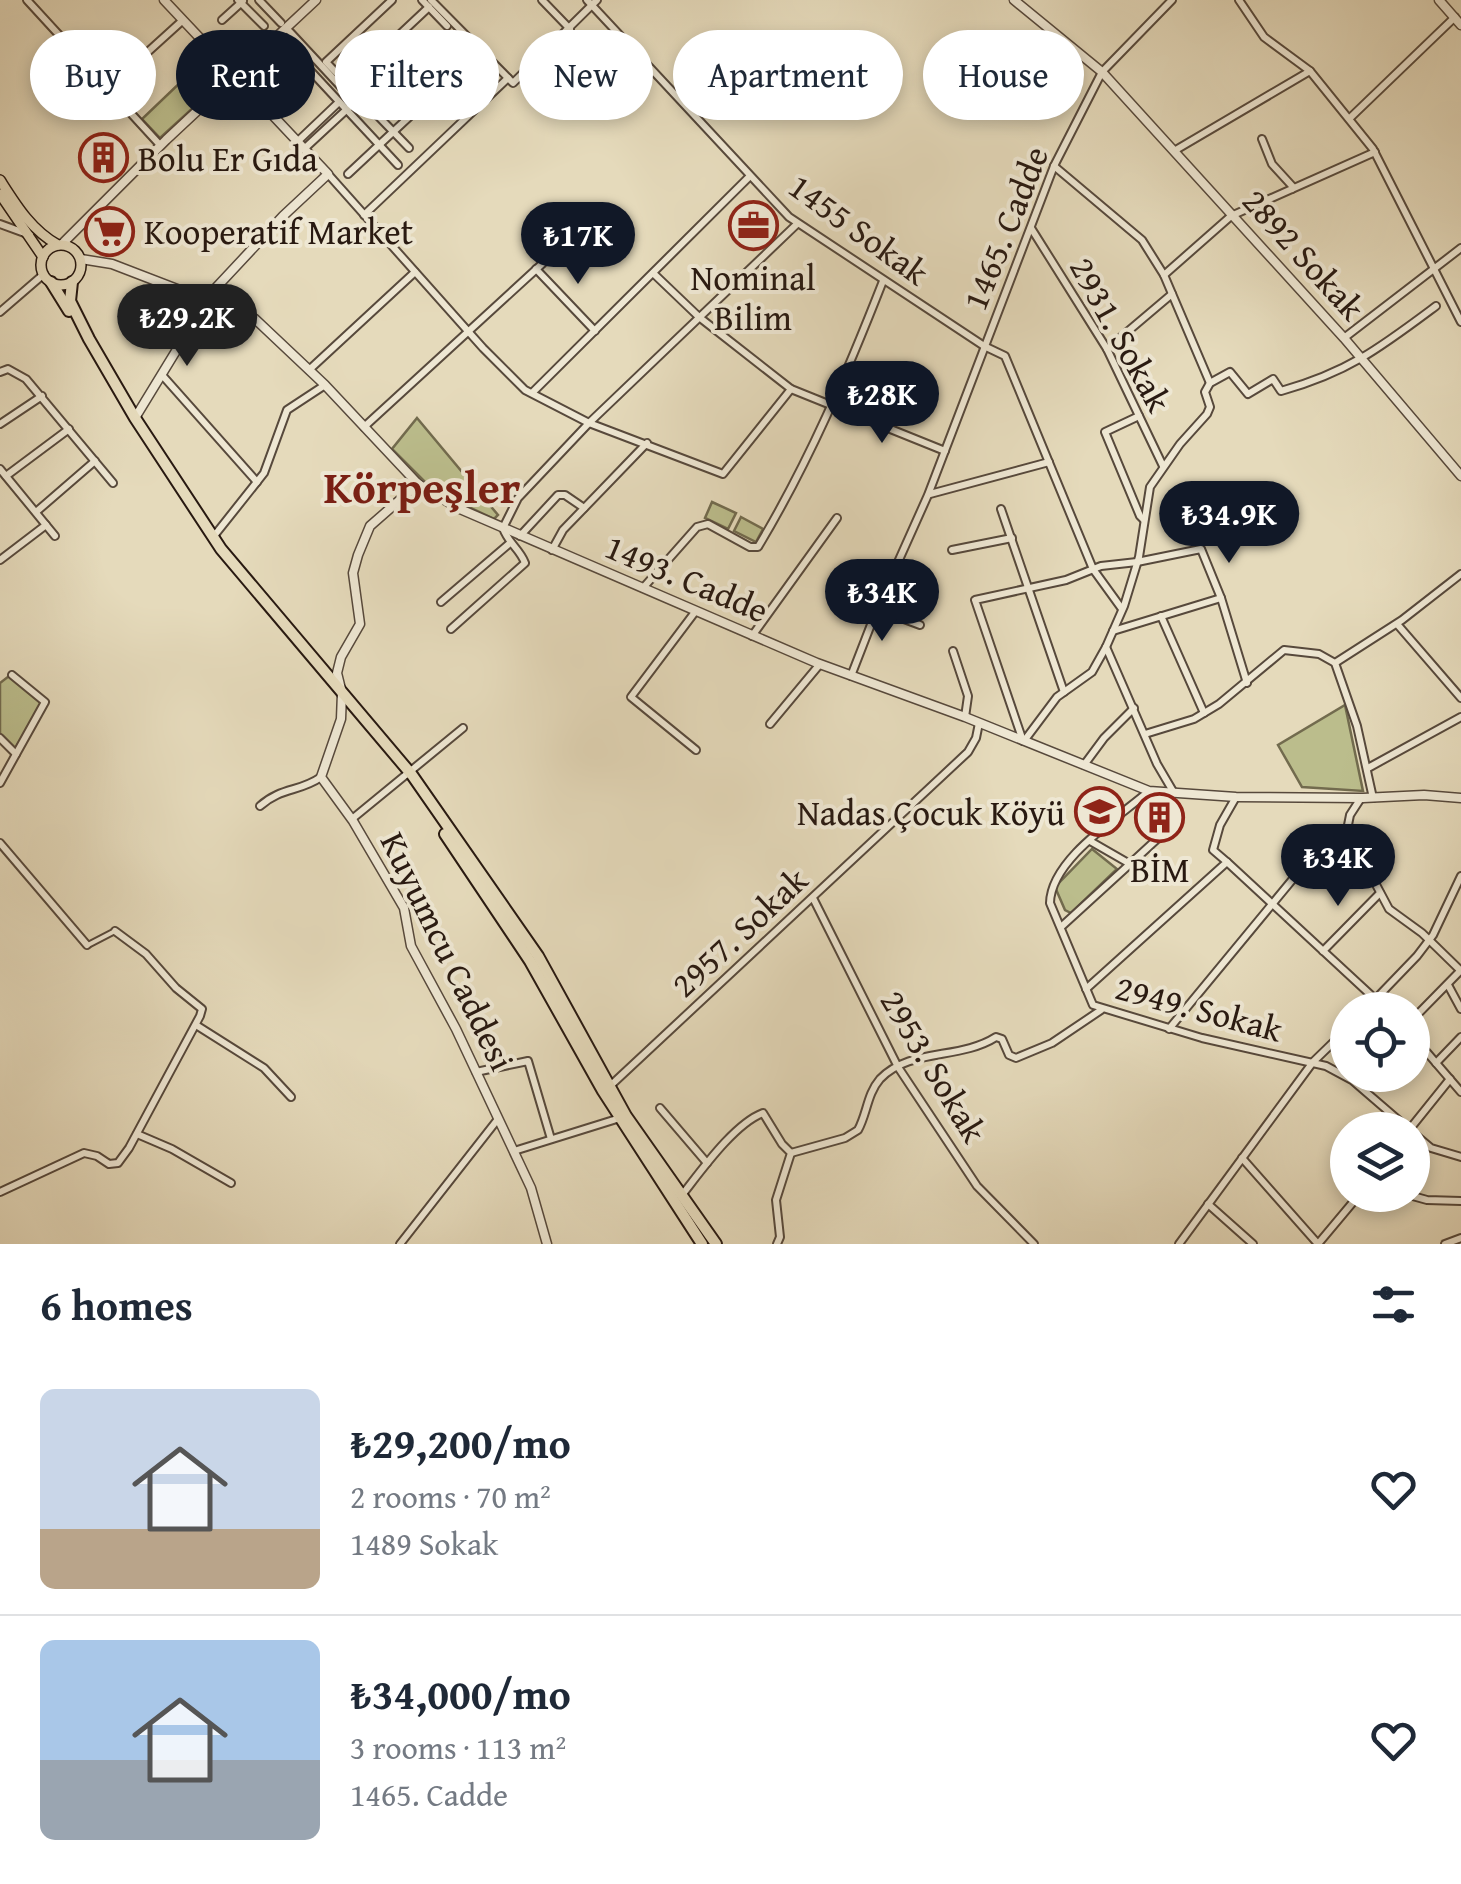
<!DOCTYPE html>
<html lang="en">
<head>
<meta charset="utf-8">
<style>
	:root { --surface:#fff; --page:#f2f2f3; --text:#1f2937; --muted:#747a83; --line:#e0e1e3; --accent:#111827 }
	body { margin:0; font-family:"Gentium Book Plus",serif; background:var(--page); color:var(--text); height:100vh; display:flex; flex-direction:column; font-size:38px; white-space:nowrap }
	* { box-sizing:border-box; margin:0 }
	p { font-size:32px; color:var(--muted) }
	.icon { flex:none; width:55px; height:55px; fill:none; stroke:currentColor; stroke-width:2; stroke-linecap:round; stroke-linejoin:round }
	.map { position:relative; height:1244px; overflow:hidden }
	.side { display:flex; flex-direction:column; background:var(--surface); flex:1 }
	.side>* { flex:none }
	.banner { position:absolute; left:30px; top:30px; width:1402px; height:90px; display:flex; gap:20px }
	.tools { position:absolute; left:1330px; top:992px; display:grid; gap:20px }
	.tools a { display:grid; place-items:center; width:100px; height:100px; border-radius:50%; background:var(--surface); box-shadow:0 5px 15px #0003; font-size:50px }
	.price { position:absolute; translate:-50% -85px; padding:0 22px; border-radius:35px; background:var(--accent); color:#fff; font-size:32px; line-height:65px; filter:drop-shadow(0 2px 5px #0008) }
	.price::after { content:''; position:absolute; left:50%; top:60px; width:30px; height:22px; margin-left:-15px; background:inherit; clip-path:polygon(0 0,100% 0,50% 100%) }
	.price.on { background:#222; color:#fff }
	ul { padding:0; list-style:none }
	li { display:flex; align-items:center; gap:30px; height:250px; padding:0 40px }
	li+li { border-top:2px solid var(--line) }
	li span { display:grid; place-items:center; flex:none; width:280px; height:200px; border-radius:15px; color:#555 }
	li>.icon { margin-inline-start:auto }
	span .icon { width:120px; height:120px; fill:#fffc; stroke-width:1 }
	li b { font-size:42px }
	h2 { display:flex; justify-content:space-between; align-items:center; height:120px; padding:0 40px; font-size:42px }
	.chip { padding:0 35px; border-radius:45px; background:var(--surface); box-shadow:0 5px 15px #0003; font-size:35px; line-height:90px }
	.chip.on { background:var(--accent); color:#fff }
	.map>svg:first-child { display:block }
	.green { fill:#bbbd8c; stroke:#726b4e; stroke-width:2.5 }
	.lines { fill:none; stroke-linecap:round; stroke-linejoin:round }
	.pedestrian-casing { stroke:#57493c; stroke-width:8 }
	.minor-casing { stroke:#57493c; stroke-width:10 }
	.tertiary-casing { stroke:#57493c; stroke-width:11 }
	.primary-casing { stroke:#281911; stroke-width:12 }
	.trunk-casing { stroke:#281911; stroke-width:14 }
	.pedestrian { stroke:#eee7d3; stroke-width:4 }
	.minor { stroke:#eee7d3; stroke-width:6 }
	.tertiary { stroke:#eee7d3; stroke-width:8 }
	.primary { stroke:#e5dabb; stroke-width:9 }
	.trunk { stroke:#e5dabb; stroke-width:10 }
	.labels { text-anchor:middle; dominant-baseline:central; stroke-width:8; stroke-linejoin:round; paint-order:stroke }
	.poi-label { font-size:35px; fill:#281911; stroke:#eee7d3; text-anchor:start }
	.street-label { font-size:35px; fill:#281911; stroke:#eee7d3 }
	.district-label { font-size:45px; font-weight:bold; fill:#7a1f14; stroke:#eee7d3 }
</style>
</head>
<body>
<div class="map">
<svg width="1461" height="1244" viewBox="0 0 1461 1244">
	<rect width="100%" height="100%" fill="#e5dabb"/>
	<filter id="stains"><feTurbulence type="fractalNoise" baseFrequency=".002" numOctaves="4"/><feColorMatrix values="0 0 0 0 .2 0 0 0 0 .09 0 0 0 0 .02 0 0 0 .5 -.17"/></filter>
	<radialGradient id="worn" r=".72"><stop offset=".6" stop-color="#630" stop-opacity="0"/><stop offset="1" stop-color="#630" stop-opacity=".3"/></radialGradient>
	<g class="green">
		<polygon points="208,56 228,76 160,138 142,119"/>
		<polygon points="417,418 498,515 494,519 433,490 392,449"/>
		<polygon points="712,502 736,513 728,529 705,518"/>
		<polygon points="741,517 763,529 756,542 734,531"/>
		<polygon points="9,676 41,703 15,749 0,734 0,683"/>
		<polygon points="1345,705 1363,791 1302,787 1278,745"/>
		<polygon points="1092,849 1117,869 1071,913 1065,910 1055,887"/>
	</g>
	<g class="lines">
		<defs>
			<polyline id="pedestrian" points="88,945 115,931"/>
			<g id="minor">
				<polyline points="27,0 160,145"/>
				<polyline points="238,0 264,26"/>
				<polyline points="259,0 281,23"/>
				<polyline points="392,0 326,62 409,148"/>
				<polyline points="422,0 447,26"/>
				<polyline points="431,0 513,83 597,0"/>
				<polyline points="542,0 570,29"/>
				<polyline points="587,0 789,217 984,346 1005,356 1093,569 1122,609"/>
				<polyline points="1239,0 1264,37 1310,71 1373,149 1461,322"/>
				<polyline points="222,20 243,1"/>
				<polyline points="290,32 355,102"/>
				<polyline points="293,52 398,165"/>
				<polyline points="347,84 429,7"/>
				<polyline points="108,88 183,20"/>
				<polyline points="1350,118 1455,17"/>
				<polyline points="1262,139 1272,164 1293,187 1292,189"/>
				<polyline points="297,142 339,102"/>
				<polyline points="304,149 358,99"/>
				<polyline points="1174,151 1310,71"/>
				<polyline points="1054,166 1142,240 1164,275 1210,383"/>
				<polyline points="328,174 483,348 525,390 589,423 723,474 791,389"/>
				<polyline points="348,174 470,60"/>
				<polyline points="364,215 508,78"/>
				<polyline points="0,224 30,235"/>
				<polyline points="1031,228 1107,349 1163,466"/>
				<polyline points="536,269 595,331"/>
				<polyline points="653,273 699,317 791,389 945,451"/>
				<polyline points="1164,275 1231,216 1375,152"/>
				<polyline points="0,312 44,274"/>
				<polyline points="1344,338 1461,248"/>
				<polyline points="1107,349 1172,294"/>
				<polyline points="309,370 415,272"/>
				<polyline points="0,372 8,369 26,379 113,483"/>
				<polyline points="162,375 257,482"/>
				<polyline points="532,393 750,176"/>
				<polyline points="1139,416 1105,432 1140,516 1144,520"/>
				<polyline points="0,424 42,396"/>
				<polyline points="364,427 543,263"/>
				<polyline points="0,469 55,536"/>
				<polyline points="6,476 69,429"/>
				<polyline points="930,494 1049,462"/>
				<polyline points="1001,509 1064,692"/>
				<polyline points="36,512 95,461"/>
				<polyline points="214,536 264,473 287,410 325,385"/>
				<polyline points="520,536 558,495 565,495 584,508"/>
				<polyline points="552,550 563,530 647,443"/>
				<polyline points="952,550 1012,538"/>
				<polyline points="0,560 46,525"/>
				<path d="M643,588l54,-61 11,-3 42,23h8c51,-85 89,-174 125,-266"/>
				<polyline points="441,602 510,543"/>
				<polyline points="877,609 928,495 1054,166 1102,72 1172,0"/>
				<polyline points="695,612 631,697 696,750"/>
				<polyline points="1161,616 1204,713"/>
				<polyline points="1397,624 1461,698"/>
				<path d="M451,629l74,-66c-5,-14 -17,-20 -22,-35l15,-30 71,-75 208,-199"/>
				<polyline points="1113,631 1221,598"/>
				<polyline points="752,636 837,518"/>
				<polyline points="1106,647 1157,764 1174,793"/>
				<polyline points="953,651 968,696 965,717"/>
				<polyline points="1335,663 1402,620 1461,574"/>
				<polyline points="851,676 877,609 920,625"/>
				<polyline points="770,724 820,664"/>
				<polyline points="1145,734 1194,719 1219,704 1284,650 1319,654 1335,663 1357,726 1373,798"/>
				<polyline points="0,738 16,754"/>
				<polyline points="1023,741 975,600 1066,580 1101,566 1137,562 1201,549 1221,598 1247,683"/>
				<path d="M1024,741l33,-44 35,-25 14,-25 18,-41 15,-49 11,-70 30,-43 27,-30 3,-7 -5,-15 5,-9 20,-11 18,22 25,-15 8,12c68,-19 100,-44 155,-85"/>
				<polyline points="1084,765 1104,738 1134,708"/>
				<polyline points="1368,768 1461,717"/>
				<polyline points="0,783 45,702 12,675"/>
				<path d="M1149,791c-31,27 -98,68 -99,112l43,102 109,33 124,28 26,14 58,50"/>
				<polyline points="1361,798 1350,815 1347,830 1389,909 1422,933 1461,971"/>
				<path d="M260,806c21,-19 40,-14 61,-29"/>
				<polyline points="352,819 463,728"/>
				<polyline points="0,843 87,945"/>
				<polyline points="1227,862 1387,1010"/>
				<polyline points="1130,864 1156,840"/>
				<polyline points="813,898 898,1067 977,1186 1034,1244"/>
				<polyline points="1061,927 1130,864 1090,841"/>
				<polyline points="1323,951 1380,893"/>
				<polyline points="1448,985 1461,1009"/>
				<polyline points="1086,989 1227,862 1213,850 1220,825 1236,797"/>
				<polyline points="1365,1010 1417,956 1433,935 1461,876"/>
				<polyline points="1412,1020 1461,970"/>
				<polyline points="196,1025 264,1068 291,1097"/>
				<polyline points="1169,1029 1316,851 1347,830"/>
				<polyline points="1412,1035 1461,1092"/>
				<polyline points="1436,1063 1461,1037"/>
				<polyline points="476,1072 528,1061 551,1139"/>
				<polyline points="609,1087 968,752 976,738 979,723"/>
				<polyline points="660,1108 707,1163"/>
				<polyline points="1409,1130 1450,1079"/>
				<polyline points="1412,1132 1431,1148 1461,1157"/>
				<polyline points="137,1134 172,1149 231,1183"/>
				<polyline points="514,1151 620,1118"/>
				<path d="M791,1153l54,-15 13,-8c9,-16 9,-36 22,-51 29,-31 80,-19 116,-42l6,2 7,16 7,3 36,-15 49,-33"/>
				<polyline points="1242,1158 1318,1244"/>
				<polyline points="0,1192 84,1153 97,1156 109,1164 118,1163 129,1148 200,1016 202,1009 176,988 146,954 115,931"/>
				<path d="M682,1195c19,-24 52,-71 81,-82l19,31 9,9 -15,47 4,37 -3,7"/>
				<polyline points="1409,1195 1427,1200 1461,1201"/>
				<polyline points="1208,1204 1253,1244"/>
				<polyline points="400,1244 498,1119"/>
				<polyline points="1179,1244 1313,1062 1348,1028"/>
				<polyline points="1318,1244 1359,1195"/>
				<polyline points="1445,1244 1461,1238"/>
			</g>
			<g id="tertiary">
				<polyline points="1014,0 1102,72 1344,338 1461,476"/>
				<polyline points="1439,0 1461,25"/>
				<polyline points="62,244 166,140 316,0"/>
				<polyline points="81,259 112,264 255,319 325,385 418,484 460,509 817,663 965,717 1149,791 1236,797 1363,798 1424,795 1461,798"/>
				<polyline points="135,418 212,292 283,216 328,174 164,0"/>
				<polyline points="418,484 370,526 358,555 353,573 360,624 341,657 337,673 342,693 341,719 321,777 353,821 404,908 411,946 456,1029 531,1188 547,1244"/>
			</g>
			<g id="primary">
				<path d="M0,180c16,25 31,50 58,65"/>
				<polyline points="0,194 43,257"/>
				<circle cx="61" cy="265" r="20"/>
			</g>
			<g id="trunk">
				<polyline points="51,282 69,311"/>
				<polyline points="72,282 70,301 89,339 135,418 221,549 412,775 538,956 626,1116 716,1244"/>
				<polyline points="445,834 530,961 603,1091 702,1244"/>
			</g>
		</defs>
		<use href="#pedestrian" class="pedestrian-casing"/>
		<use href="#minor" class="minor-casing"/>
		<use href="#tertiary" class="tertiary-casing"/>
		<use href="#primary" class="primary-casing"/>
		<use href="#trunk" class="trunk-casing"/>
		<use href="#pedestrian" class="pedestrian"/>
		<use href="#minor" class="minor"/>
		<use href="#tertiary" class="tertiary"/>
		<use href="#primary" class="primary"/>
		<use href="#trunk" class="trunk"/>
	</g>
	<defs>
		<symbol id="building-ring" viewBox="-11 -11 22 22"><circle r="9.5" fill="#eee7d3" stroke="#8f2418" stroke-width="1.5"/><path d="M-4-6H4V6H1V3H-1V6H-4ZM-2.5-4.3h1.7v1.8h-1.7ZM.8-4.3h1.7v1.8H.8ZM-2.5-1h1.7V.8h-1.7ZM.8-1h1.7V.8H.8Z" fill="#8f2418"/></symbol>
		<symbol id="office-ring" viewBox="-11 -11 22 22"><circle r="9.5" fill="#eee7d3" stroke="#8f2418" stroke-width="1.5"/><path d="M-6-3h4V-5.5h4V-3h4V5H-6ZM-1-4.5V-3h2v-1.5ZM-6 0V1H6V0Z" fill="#8f2418"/></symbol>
		<symbol id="supermarket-ring" viewBox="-11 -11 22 22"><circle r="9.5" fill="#eee7d3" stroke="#8f2418" stroke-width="1.5"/><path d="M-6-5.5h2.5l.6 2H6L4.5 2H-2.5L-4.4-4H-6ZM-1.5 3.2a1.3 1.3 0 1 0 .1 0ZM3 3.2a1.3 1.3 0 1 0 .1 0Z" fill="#8f2418"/></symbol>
		<symbol id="school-ring" viewBox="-11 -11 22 22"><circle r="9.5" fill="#eee7d3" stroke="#8f2418" stroke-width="1.5"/><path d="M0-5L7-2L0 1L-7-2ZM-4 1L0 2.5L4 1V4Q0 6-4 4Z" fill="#8f2418"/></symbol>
	</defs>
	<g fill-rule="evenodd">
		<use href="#building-ring" x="76" y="130" width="55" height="55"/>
		<use href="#office-ring" x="726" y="198" width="55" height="55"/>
		<use href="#supermarket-ring" x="82" y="204" width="55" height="55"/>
		<use href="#school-ring" x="1072" y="784" width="55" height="55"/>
		<use href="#building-ring" x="1132" y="790" width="55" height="55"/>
	</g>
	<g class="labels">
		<g class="poi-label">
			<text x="138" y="158">Bolu Er Gıda</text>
			<text x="144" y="231">Kooperatif Market</text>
			<text x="753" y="277" text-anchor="middle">Nominal<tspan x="753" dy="40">Bilim</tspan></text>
			<text x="1065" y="812" text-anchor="end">Nadas Çocuk Köyü</text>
			<text x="1160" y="869" text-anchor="middle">BİM</text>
		</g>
		<g class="street-label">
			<text transform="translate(1005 228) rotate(-68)">1465. Cadde</text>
			<text transform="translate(859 229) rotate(36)">1455 Sokak</text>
			<text transform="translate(1304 254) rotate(48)">2892 Sokak</text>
			<text transform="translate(1121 334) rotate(61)">2931. Sokak</text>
			<text transform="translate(687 578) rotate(23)">1493. Cadde</text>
			<text transform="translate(739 932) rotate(-43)">2957. Sokak</text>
			<text transform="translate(448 951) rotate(64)">Kuyumcu Caddesi</text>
			<text transform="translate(1199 1008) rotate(15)">2949. Sokak</text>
			<text transform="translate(934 1066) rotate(59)">2953. Sokak</text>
		</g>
		<g class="district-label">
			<text x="422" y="486">Körpeşler</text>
		</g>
	</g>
	<rect width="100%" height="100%" filter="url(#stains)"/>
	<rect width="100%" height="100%" fill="url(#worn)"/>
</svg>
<div class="tools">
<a><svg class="icon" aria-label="locate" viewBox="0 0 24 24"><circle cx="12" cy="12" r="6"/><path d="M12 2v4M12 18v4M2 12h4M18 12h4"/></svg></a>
<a><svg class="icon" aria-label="layers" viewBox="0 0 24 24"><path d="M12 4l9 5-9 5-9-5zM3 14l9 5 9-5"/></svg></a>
</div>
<b class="price" style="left:578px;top:287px">₺17K</b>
<b class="price on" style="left:187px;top:369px">₺29.2K</b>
<b class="price" style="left:882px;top:446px">₺28K</b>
<b class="price" style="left:1229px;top:566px">₺34.9K</b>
<b class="price" style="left:882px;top:644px">₺34K</b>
<b class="price" style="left:1338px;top:909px">₺34K</b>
<div class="banner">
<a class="chip">Buy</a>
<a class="chip on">Rent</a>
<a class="chip">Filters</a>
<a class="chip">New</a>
<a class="chip">Apartment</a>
<a class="chip">House</a>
</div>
</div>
<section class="side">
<h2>6 homes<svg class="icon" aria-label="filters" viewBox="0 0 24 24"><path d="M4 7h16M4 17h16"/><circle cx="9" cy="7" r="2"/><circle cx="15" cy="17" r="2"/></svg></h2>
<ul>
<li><span style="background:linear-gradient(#c9d6e8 70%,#b9a48a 0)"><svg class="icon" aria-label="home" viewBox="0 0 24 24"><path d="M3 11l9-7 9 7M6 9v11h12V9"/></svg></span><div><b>₺29,200/mo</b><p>2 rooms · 70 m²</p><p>1489 Sokak</p></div><svg class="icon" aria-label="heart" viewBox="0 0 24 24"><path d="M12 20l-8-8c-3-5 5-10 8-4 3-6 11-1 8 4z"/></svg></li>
<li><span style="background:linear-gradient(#a9c7e8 60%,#9aa5b1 0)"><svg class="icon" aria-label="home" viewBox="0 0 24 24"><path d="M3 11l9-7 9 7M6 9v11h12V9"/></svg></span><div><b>₺34,000/mo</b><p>3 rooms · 113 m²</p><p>1465. Cadde</p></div><svg class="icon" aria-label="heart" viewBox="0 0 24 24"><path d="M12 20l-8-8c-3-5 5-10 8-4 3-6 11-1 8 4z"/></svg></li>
</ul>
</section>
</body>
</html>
